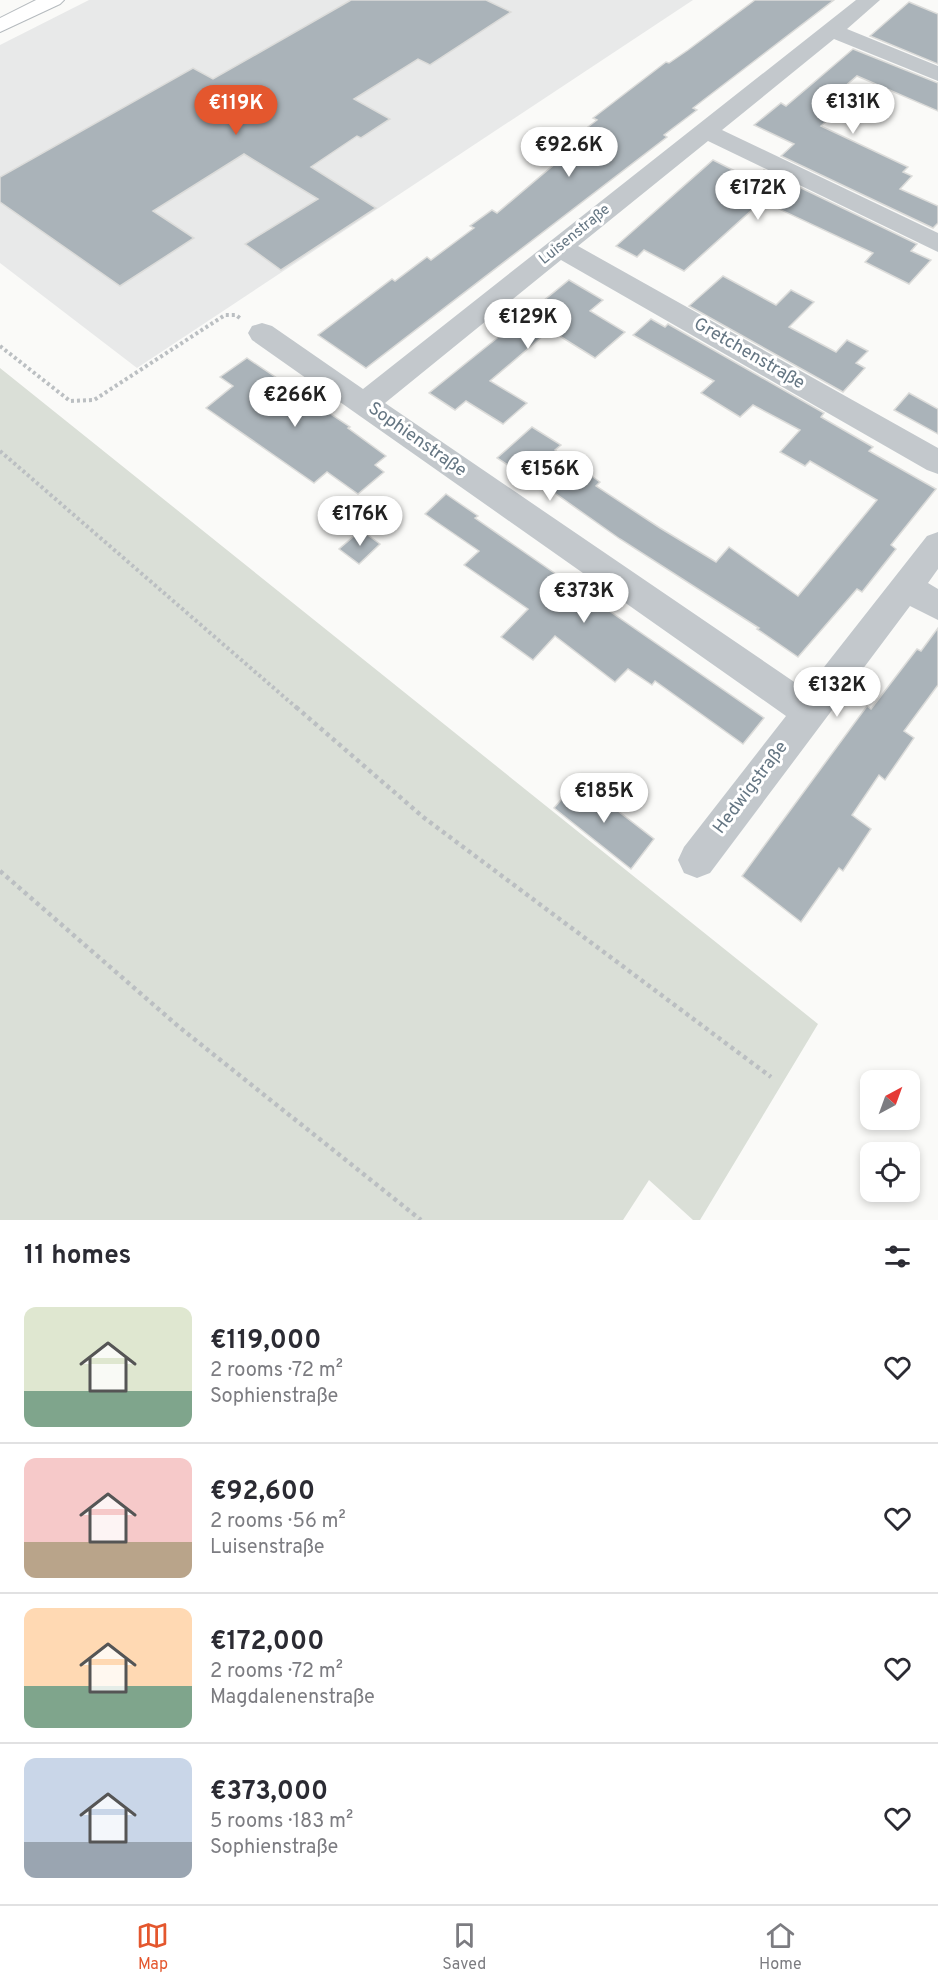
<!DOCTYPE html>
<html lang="en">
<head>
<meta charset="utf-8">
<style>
	:root { --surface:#fff; --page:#f7f7f7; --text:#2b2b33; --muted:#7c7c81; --line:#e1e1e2; --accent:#e4572e }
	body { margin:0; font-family:Overpass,sans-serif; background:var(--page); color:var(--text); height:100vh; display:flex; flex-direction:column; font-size:22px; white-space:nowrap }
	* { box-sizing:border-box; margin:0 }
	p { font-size:20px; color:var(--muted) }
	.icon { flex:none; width:33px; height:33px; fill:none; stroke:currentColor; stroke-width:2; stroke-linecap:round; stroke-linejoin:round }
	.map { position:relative; height:1220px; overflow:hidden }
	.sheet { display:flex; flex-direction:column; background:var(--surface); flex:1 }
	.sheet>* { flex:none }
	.needle { width:39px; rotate:41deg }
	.tools { position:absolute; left:860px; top:1070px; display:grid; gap:12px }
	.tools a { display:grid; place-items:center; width:60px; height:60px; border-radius:12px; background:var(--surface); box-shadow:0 3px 9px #0003; font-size:30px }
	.price { position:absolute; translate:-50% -51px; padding:0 14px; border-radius:21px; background:#fff; color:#222; font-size:20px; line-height:39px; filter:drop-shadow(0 2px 3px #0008) }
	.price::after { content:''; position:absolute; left:50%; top:36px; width:18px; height:14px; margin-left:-9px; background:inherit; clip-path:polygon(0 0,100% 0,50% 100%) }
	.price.selected { background:var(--accent); color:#fff }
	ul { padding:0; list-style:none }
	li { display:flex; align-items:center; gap:18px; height:150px; padding:0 24px }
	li+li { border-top:2px solid var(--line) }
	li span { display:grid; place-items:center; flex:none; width:168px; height:120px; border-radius:12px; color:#555 }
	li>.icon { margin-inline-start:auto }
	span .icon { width:72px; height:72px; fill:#fffc; stroke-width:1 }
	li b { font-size:26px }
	h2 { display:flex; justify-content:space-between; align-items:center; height:72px; padding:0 24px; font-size:26px }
	.tabs { display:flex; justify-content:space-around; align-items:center; height:84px; border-top:2px solid var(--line); background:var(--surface); font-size:16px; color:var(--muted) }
	.tabs a { display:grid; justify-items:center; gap:3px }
	.tabs .selected { color:var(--accent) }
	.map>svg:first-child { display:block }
	.built { fill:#e8e9e9 }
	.green { fill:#dadfd7 }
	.building { fill:#aab3b9; stroke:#dcdcda; stroke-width:1.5 }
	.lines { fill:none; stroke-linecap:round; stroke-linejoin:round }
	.major-casing { stroke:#b5babe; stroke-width:2 }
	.path-far1 { stroke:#bbbfc2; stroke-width:4; stroke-dasharray:3 3; stroke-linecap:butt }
	.path { stroke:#bbbfc2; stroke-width:4.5; stroke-dasharray:4 4; stroke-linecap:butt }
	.minor { fill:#c3c8cc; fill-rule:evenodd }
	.major { fill:#fff; fill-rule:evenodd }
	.labels { text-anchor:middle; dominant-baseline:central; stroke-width:6; stroke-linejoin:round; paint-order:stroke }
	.far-street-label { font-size:15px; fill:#657683; stroke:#fff }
	.street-label { font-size:18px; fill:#657683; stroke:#fff }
</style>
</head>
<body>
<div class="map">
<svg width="938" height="1220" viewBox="0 0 938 1220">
	<rect width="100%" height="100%" fill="#fafaf8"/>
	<polygon class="built" points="89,0 693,0 137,368 0,263 0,45"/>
	<polygon class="green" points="0,368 818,1024 700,1220 693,1220 649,1180 623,1220 0,1220"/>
	<g class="building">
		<polygon points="351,0 486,0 511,12 430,65 418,59 354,99 390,119 361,138 357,136 311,167 376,208 281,270 245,244 318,199 244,154 153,211 194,238 120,286 0,202 0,177 193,68 213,79"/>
		<polygon points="755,0 834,0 693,108 697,110 664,135 667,137 366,368 318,335 392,279 395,281 427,257 431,260 474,228 470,226 492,210 497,213 557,162 549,157 597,120 593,118 666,62 669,63 688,50"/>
		<polygon points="909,2 938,14 938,64 870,36"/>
		<polygon points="853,49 938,83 938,111 857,76 820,108 834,114 821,126 908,167 903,172 912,176 900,189 938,206 938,223 933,228 781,156 794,144 754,125 781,103 786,106"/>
		<polygon points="713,160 753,180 764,170 917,244 911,251 931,260 909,284 865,262 873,253 762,201 684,271 644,250 637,257 616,246"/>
		<polygon points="723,276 776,305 791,290 814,302 789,327 836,352 847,340 868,351 856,363 865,368 843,392 689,306"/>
		<polygon points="569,280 603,300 590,311 625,332 595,358 550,330 490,381 527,403 503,424 466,401 455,410 429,393"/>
		<polygon points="651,319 665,327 668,324 824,413 821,417 873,447 869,451 936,489 891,545 896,549 862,592 857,589 798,657 757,629 759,628 620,539 529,475 526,477 497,458 532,427 561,445 555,450 600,482 596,486 660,528 716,562 729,547 798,596 877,500 810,461 805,466 780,452 800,430 753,405 740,417 701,393 714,381 633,335"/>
		<polygon points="247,358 350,427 348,428 386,456 375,465 384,472 358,494 327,472 314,483 206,408 233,386 220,377"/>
		<polygon points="909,393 938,409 938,434 894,410"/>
		<polygon points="446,494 478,516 475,518 764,718 743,744 655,681 652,685 628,669 615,682 555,636 533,660 501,637 528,609 464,565 479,551 425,514"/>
		<polygon points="361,530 380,544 359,564 339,549"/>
		<polygon points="938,628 938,685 904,731 914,738 885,780 879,775 852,815 871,829 843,871 839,868 801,922 742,876 867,706 871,709 917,649 921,651"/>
		<polygon points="578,780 654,839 631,869 554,808"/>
	</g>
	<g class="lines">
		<defs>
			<polygon id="major" points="36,0 64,0 60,4 0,32 0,18"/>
		</defs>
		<use href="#major" class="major-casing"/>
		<g class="path-far1">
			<polyline points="0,346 70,401 94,400 225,315 236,315 241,319"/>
			<polyline points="0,451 298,709"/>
		</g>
		<g class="path">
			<polyline points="296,707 423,817 771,1077"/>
			<polyline points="0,871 179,1027 421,1220"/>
		</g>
		<polygon class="minor" points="856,0 880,0 847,29 938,66 938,81 834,39 722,130 938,233 938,252 708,141 578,246 938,448 938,474 927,470 561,260 385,403 806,690 927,536 938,532 938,569 928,583 938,589 938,620 910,606 710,873 697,878 684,873 678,860 684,847 786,716 252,340 248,333 252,326 262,323 272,326 363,389"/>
		<use href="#major" class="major"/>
	</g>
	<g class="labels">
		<g class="far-street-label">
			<text transform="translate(575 235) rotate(-39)">Luisenstraße</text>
		</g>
		<g class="street-label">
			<text transform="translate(749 354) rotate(30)">Gretchenstraße</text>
			<text transform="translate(417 440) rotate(35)">Sophienstraße</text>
			<text transform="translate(751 788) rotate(-53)">Hedwigstraße</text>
		</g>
	</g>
</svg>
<div class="tools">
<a><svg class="needle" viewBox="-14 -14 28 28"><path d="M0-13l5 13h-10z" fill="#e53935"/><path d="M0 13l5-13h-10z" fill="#7c7c81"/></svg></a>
<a><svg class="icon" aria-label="locate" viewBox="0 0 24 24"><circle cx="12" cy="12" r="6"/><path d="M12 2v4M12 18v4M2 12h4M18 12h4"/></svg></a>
</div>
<b class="price" style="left:853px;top:135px">€131K</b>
<b class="price selected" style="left:236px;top:136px">€119K</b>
<b class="price" style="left:569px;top:178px">€92.6K</b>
<b class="price" style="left:758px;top:221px">€172K</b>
<b class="price" style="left:528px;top:350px">€129K</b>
<b class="price" style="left:295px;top:428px">€266K</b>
<b class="price" style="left:550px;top:502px">€156K</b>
<b class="price" style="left:360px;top:547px">€176K</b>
<b class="price" style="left:584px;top:624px">€373K</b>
<b class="price" style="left:837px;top:718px">€132K</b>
<b class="price" style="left:604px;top:824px">€185K</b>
</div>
<section class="sheet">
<h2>11 homes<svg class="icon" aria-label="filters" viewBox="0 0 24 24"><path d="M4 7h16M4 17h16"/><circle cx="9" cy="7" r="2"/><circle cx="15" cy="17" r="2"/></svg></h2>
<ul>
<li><span style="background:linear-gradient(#dfe7d0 70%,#7fa58c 0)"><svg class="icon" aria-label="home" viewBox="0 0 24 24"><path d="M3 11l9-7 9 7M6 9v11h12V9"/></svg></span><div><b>€119,000</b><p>2 rooms · 72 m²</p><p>Sophienstraße</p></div><svg class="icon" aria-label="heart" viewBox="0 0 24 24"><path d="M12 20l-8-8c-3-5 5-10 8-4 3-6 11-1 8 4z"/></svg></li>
<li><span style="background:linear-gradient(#f6c9c9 70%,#b9a48a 0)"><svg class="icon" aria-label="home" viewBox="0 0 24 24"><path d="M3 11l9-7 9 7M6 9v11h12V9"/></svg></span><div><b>€92,600</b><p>2 rooms · 56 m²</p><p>Luisenstraße</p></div><svg class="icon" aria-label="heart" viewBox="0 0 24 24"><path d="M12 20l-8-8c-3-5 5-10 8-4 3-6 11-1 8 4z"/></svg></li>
<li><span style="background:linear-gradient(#ffd9b3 65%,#7fa58c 0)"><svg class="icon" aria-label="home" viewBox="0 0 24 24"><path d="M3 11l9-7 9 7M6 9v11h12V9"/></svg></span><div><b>€172,000</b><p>2 rooms · 72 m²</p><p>Magdalenenstraße</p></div><svg class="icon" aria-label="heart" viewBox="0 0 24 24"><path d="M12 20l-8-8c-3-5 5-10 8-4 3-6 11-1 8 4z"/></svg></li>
<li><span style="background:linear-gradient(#c9d6e8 70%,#9aa5b1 0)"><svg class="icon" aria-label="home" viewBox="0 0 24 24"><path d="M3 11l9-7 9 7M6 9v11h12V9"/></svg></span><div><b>€373,000</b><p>5 rooms · 183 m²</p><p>Sophienstraße</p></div><svg class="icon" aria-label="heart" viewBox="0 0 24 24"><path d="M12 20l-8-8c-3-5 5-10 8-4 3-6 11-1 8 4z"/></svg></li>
</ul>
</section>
<nav class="tabs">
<a class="selected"><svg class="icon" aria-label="map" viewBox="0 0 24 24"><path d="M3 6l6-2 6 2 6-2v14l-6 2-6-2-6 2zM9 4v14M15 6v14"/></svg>Map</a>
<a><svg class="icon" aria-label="saved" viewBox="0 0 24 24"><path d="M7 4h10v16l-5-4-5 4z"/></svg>Saved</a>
<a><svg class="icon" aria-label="home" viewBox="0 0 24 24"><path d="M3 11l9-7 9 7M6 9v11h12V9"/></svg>Home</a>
</nav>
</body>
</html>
